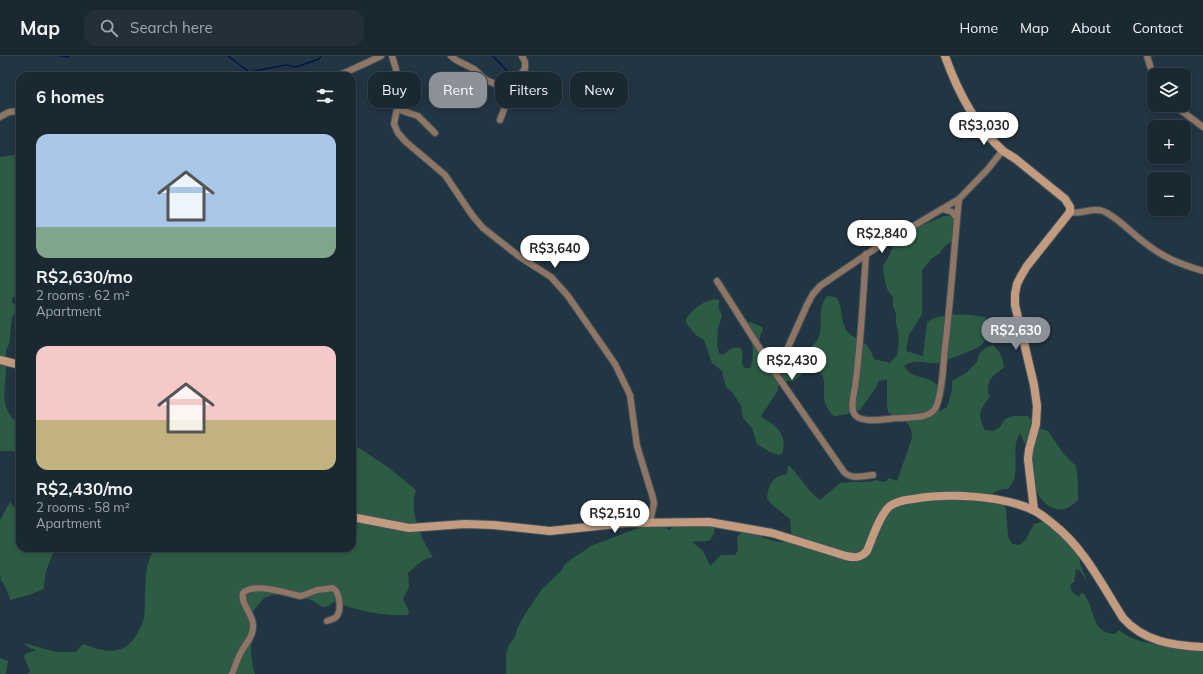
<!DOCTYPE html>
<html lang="en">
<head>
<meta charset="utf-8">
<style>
	:root { --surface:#1a2832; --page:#23303a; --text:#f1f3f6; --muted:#9fa6ac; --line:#38444d; --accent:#8c9099 }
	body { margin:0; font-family:Mulish,sans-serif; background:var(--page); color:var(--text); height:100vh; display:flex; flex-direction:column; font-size:15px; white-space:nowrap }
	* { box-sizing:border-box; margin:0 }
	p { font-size:13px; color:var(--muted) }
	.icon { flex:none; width:22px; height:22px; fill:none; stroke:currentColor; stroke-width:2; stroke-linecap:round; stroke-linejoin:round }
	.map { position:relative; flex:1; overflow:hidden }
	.drawer { position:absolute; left:16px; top:16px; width:340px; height:480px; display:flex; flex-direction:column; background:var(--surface); border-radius:12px; box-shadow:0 2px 6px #0003,0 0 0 1px var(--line) }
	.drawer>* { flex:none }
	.guide { position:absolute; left:368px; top:16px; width:380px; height:36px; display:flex; gap:8px }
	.fabs { position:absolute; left:1147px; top:12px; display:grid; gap:8px }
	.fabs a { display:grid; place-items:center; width:44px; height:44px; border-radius:8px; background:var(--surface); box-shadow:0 2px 6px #0003,0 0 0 1px var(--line); font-size:20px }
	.price { position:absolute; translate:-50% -34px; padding:0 9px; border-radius:14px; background:#fff; color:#222; font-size:13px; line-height:26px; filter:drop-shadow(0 1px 2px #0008) }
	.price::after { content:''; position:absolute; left:50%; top:24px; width:12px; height:9px; margin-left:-6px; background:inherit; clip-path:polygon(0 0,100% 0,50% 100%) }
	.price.selected { background:var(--accent); color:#fff }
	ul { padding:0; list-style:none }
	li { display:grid; align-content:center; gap:8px; height:212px; padding:0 20px }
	li span { display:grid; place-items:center; height:124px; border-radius:12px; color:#555 }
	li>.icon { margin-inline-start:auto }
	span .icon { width:72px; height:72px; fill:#fffc; stroke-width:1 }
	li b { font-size:17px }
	h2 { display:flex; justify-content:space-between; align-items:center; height:48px; padding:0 20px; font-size:17px }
	.chip { padding:0 14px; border-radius:12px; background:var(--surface); box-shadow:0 2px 6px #0003,0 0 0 1px var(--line); font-size:14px; line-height:36px }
	.chip.selected { background:var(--accent); color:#fff }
	header { display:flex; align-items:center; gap:24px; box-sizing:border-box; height:56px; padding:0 20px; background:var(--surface); border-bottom:1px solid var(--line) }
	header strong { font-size:19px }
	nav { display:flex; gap:22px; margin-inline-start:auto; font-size:14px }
	.search { width:280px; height:36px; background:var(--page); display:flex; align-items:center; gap:10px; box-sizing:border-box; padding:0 14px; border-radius:12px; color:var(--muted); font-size:15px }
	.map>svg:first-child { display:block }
	.green { fill:#2d5c44 }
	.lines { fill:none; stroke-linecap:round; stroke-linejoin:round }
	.stream { stroke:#001946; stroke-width:1.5 }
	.street-casing { stroke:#41525e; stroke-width:8 }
	.secondary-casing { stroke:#41525e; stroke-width:10 }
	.street { stroke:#8f7664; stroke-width:6 }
	.secondary { stroke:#c39c7f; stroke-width:8 }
</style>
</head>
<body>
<header>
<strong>Map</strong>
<div class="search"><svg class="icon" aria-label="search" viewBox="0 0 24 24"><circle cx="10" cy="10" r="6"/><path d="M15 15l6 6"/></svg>Search here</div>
<nav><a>Home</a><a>Map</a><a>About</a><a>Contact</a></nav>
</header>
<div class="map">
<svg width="1203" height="618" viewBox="0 0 1203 618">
	<rect width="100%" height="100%" fill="#223542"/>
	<g class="green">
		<path d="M20,98v143h-7l-1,5 5,6v2l-5,7 -3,27 -3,6c0,7 0,15 0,22 -2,20 -6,40 14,52v33l-6,-6h-14v-294z"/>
		<path d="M944,160h9l1,8 -2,17 -8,6 -5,7 -7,4 -10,12v44l-13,21 -3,16 17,5 4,-34c17,-10 39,-8 58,-5 10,31 -12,32 -33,41 -5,2 -9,4 -15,5 -12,1 -22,-5 -33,3 9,15 22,7 34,20l-1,16 3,9 7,-4 5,-17v-9l14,-8 11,-11 2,-8 6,-6 8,-3c7,7 10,12 11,22 -11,11 -16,8 -16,26l2,3c-9,13 -14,18 -5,34l8,1 7,-4 5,-8 8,-3h15l8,11 12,4 15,22 13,13 2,17v17c-7,7 -14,12 -25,8 -21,-8 -21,-39 -26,-58 -1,-5 -5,-12 -7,-17 -11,17 3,41 -12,56 -10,0 -14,2 -19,10l13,1 4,9 2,28 4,7 8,1 6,-6 8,-15 12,-3 15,5 18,30 1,8 7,17 -7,-10 -4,-2 -2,13 -3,2c-1,7 2,9 8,13l3,-5c15,14 6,40 33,42l4,-4c23,19 56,14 84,15v29h-697v-20l3,-9 6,-8 2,-8 8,-15 17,-25 19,-18 5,-8 25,-17 47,-18 14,-11c6,1 11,9 17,13l3,-2 -2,-8c0,0 4,-3 5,-3 2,-1 35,7 40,8l-1,8 -4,7c-6,3 -12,0 -18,2l11,9 7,15 11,-11h14l3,-5 -1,-13 4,-4c18,-2 34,15 51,7l-2,-21 -19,-15 -4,-6c2,-15 5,-21 20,-24l1,-9c12,10 19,26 32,35l20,-17 13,-1h16l7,-2 7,2 3,-1 3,-3 8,3 15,-43c0,-20 -12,-17 -24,-26l-1,-8v-25l-8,2 -4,8 -15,21c-9,2 -16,6 -26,6 -4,-4 -7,-7 -9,-13 -4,-15 7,-33 -18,-33l-13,11h-10l-4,-2 -3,13 -16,24c3,4 9,5 13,9 9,8 12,18 8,29l-3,1 -9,-3 -13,-8 -5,-16 -9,-10 -2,-12 -8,-13 -7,-6 -4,-16 -10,-8 -8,-23 -8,-5 -9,-11 -1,-4c4,-10 22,-23 33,-20v9l3,7 -4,12 -1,17 2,8 4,2c6,-5 9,-9 18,-7 4,7 -2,16 4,20h5c6,-10 1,-34 -2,-45l3,-1 11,5 1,3 -3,6 -1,11 4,6 4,13 9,8 11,-19c8,-1 15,-3 21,-6 23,-14 4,-33 19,-53l9,1c7,9 4,22 10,33 5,7 14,9 21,15 3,4 5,9 7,14l16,4 7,-8 2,-17 -3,-16v-8l-3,-9v-8l-5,-6 -3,-9 -2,-16 5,-8 7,-16 5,-7z"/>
		<path d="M356,390l33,22 27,22c-7,22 5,49 17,67l-10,3 -15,13 1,14 -6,12 6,12 -1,4c-26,1 -49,-4 -74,-13l-6,4 -6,1c-7,-5 -14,-11 -23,-7l-10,-6 -17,1 -8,3 -11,13 -2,40 2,17 2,6h-227l2,-3 -6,-14 1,-3 11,-4 -7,-2 -5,-5 32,9h20l7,-8c21,8 41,13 54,-10 3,-6 6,-10 7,-17 2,-15 0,-33 3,-49 1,-7 5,-14 7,-20h198v-101z"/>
		<path d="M10,446l3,4 7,6v36h36c-7,13 -12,26 -12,41l-15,6 -19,5 -1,-4 -6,-14 -2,-1 -1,-9v-52z"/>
		<polygon points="0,602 8,605 6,618 0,618"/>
	</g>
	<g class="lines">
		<g class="stream">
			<polyline points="60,0 68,1 69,0"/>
			<polyline points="228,0 249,16 286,9 296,11 319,3 321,0"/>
			<polyline points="493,0 514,22"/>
			<polyline points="516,25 520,29"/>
		</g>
		<defs>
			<g id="street">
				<polyline points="392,0 396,13 398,29 397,53 394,68 398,77 406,86 445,119 472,159 483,172 520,201 551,221 568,240 615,308 630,339 637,390 653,442 654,447 650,466"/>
				<polyline points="451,0 456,4 474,13 486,24 507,33"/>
				<polyline points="1147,0 1154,22"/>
				<polyline points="338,20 381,0"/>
				<polyline points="1174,49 1203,71"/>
				<polyline points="397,53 418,60 435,77"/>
				<polyline points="0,61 9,56 20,55"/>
				<polyline points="500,64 505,51 507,33 525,13 525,6 522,0"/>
				<polyline points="943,153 952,156 957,162"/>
				<path d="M1070,156c11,3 22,-5 33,-1 16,7 28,22 42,32 19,15 35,21 58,28"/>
				<path d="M866,198c-3,44 -5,89 -11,133 -1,7 -6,23 1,29 8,8 33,2 44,2 12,-1 30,1 36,-11 7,-16 7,-43 9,-60 6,-49 9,-99 14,-148"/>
				<path d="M717,225l59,93 68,98c8,8 19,4 29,3"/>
				<polyline points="776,318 807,249 813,238 820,230 876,192 959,143 988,113 1003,94"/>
				<path d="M232,618c3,-7 5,-14 8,-20 5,-10 14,-18 13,-29 0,-11 -13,-21 -10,-32 11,-11 43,0 57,3l4,-1 13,-5 16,-2c7,4 9,23 3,29 -2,2 -6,3 -9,4"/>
			</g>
			<g id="secondary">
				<path d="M945,0c12,34 30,69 57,94 5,4 10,6 15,10 16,13 32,26 48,39l5,8v5l-43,54 -6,10 -4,8 -2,10v11l19,80 3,21 -1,18 -7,26 -1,9 6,51"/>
				<polyline points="0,304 20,309"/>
				<path d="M352,461l57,11 56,-4 28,1 57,6 76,-8 83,-1 63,11 74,23c9,2 15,2 21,-5 5,-12 13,-37 23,-45 7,-5 15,-6 23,-7 35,-6 87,-4 120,11 7,3 14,9 20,14 31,24 49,61 70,94 20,23 50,28 80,29"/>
			</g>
		</defs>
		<use href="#street" class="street-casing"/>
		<use href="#secondary" class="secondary-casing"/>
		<use href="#street" class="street"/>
		<use href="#secondary" class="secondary"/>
	</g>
</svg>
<div class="fabs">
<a><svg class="icon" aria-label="layers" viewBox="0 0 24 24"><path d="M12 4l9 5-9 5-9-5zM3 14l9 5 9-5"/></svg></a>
<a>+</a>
<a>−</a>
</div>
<b class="price" style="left:984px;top:90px">R$3,030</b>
<b class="price" style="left:882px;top:198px">R$2,840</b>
<b class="price" style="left:555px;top:213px">R$3,640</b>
<b class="price selected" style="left:1016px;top:295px">R$2,630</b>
<b class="price" style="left:792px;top:325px">R$2,430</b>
<b class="price" style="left:615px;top:478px">R$2,510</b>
<div class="guide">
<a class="chip">Buy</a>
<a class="chip selected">Rent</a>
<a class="chip">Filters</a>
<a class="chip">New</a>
</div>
<section class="drawer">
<h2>6 homes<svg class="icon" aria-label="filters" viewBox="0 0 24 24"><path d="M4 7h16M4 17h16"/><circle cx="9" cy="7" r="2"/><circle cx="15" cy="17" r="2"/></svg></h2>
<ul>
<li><span style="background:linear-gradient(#a9c7e8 75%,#7fa58c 0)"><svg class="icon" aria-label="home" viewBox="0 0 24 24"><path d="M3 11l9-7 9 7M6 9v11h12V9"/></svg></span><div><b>R$2,630/mo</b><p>2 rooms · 62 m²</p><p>Apartment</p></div></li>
<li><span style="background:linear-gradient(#f6c9c9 60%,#c2b280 0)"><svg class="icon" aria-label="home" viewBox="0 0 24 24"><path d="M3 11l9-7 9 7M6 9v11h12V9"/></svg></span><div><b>R$2,430/mo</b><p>2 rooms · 58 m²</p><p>Apartment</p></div></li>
</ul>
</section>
</div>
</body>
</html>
